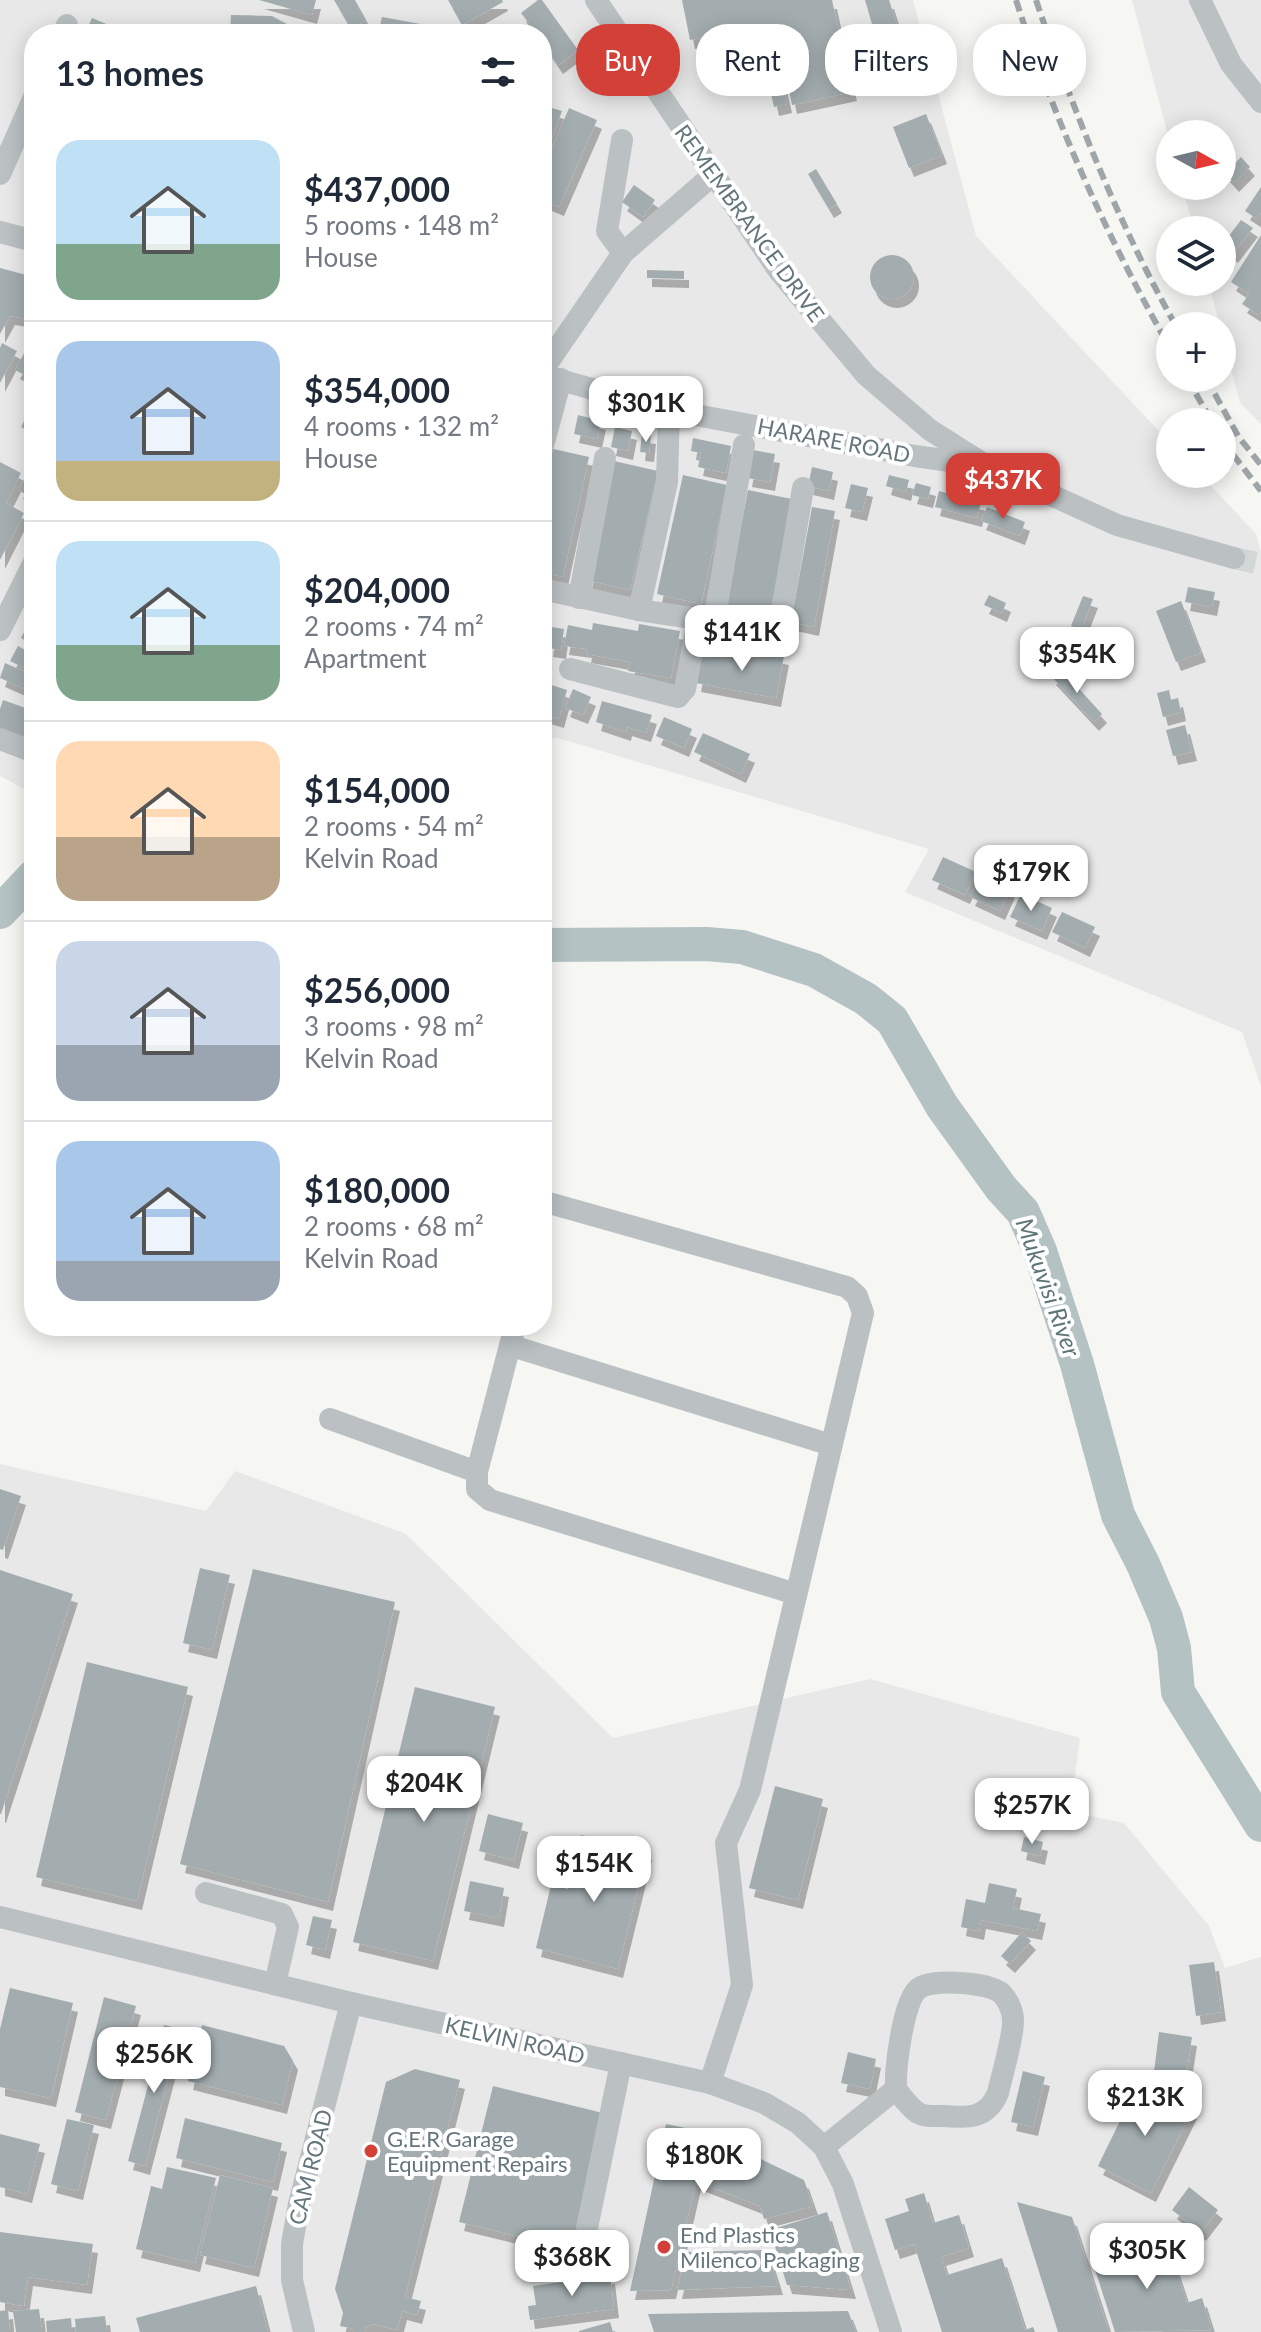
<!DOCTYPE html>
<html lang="en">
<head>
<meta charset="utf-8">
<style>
	:root { --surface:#fff; --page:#f6f6f7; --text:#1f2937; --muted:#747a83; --line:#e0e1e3; --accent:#d24038 }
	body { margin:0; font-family:Lato,sans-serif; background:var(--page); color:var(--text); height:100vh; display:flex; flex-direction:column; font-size:30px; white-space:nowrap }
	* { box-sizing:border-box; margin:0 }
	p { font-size:26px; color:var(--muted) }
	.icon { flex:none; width:44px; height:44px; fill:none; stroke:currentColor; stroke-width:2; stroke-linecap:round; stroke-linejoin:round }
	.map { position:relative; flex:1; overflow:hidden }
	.drawer { position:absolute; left:24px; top:24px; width:528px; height:1312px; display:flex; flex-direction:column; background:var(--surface); border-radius:32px; box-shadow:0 4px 20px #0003 }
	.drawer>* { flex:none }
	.top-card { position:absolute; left:576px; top:24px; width:564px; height:72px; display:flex; gap:16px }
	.needle { width:52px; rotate:98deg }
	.fabs { position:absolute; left:1156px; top:120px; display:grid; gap:16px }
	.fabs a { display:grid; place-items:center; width:80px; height:80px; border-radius:50%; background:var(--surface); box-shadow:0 4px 20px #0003; font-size:40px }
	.price { position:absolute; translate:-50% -68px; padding:0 18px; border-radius:16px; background:#fff; color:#222; font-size:26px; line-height:52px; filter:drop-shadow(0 2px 4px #0008) }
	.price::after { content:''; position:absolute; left:50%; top:48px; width:24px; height:18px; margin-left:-12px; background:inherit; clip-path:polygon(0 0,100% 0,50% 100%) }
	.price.selected { background:var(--accent); color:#fff }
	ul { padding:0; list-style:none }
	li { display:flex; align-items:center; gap:24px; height:200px; padding:0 32px }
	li+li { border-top:2px solid var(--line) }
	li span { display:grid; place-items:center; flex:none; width:224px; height:160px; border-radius:24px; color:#555 }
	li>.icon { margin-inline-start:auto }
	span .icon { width:96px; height:96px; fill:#fffc; stroke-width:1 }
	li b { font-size:34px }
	h2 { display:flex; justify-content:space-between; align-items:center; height:96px; padding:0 32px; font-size:34px }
	.chip { padding:0 28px; border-radius:32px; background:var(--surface); box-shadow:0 4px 20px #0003; font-size:28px; line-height:72px }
	.chip.selected { background:var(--accent); color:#fff }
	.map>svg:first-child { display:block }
	.built { fill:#e7e8e7 }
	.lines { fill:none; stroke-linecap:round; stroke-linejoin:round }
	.river { stroke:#b4c2c4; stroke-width:34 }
	.building { fill:#a3adb0; filter:url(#shadow) }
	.minor-tunnel { stroke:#d2d6d5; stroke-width:22; stroke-dasharray:22 11; stroke-linecap:butt }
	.minor { stroke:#bbc1c3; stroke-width:22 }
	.rail { stroke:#9ea6a9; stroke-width:6; stroke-dasharray:12 6; stroke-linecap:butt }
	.poi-dot { fill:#d24038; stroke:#fff; stroke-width:3 }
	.labels { text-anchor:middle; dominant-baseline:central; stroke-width:8; stroke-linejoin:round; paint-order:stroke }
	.street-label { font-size:22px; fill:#64767c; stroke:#fff }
	.poi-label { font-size:22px; fill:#64767c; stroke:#fff; text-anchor:start }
	.water-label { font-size:24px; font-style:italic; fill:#5f7577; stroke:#fff }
</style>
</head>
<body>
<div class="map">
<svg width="1261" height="2332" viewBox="0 0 1261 2332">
	<defs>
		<filter id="shadow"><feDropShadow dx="5" dy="9" stdDeviation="0" flood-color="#0004"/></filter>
	</defs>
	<rect width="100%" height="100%" fill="#f6f6f3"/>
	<g class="built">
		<polygon points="0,0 913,0 976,236 1170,443 1170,474 1200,474 1256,534 1261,552 1261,1086 1242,1032 905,892 929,849 558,738 542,738 542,34 34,34 34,794 0,776"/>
		<polygon points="1132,0 1261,0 1261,424 1240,403 1222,335 1222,326 1220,326 1208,282 1222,282 1222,230 1194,230 1182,186 1222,186 1222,134 1170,134 1170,142"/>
		<polygon points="0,1464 206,1511 235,1471 406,1534 613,1738 870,1679 1080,1738 1070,1812 1124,1823 1209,1926 1225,1968 1261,1957 1261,2332 0,2332"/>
	</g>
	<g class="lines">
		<g class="river">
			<polyline points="0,912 34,876"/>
			<polyline points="542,945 706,944 742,947 814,970 866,999 892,1020 942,1106 1001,1188 1023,1212 1040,1251 1077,1364 1118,1515 1143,1564 1166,1618 1174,1648 1178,1692 1261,1825"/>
		</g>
	</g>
	<g class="building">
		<polygon points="259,0 316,0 312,15"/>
		<polygon points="334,0 355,0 366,20 351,29"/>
		<polygon points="448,0 502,0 503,2 462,25"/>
		<polygon points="538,0 542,0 578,50 558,65 542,42 542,34 537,34 521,13"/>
		<polygon points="682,0 832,0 852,92 792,105 781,53 707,69 701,38 690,40"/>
		<polygon points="865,0 889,0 899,31 876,38"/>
		<polygon points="231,15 272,16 300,31 298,34 230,34"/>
		<polygon points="382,17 437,27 436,34 378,34"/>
		<polygon points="92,18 111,26 108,34 85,34"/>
		<polygon points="780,73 787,104 774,107 767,76"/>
		<polygon points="545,106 562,111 551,141 542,138 542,114"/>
		<polygon points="569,108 597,120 559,207 542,200 542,145 552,149"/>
		<polygon points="926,114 942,155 909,168 893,127"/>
		<polygon points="1241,157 1250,167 1234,183 1225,173"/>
		<polygon points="816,169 837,204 829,209 808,174"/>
		<polygon points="634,185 655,200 643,217 622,202"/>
		<polygon points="1261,187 1261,213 1257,219 1245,211"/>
		<polygon points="1241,220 1253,228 1233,254 1222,245"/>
		<polygon points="1261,235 1261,312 1259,315 1242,304 1249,294 1231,282"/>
		<circle cx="892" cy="277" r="22"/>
		<polygon points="0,268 34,277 34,320 10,316 0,334"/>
		<polygon points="647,270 684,271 684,279 647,278"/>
		<polygon points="34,335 34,380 15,370"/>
		<polygon points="2,343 17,351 0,383 0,348"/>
		<polygon points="34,401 34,434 21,427"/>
		<polygon points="578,415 601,421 597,439 574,434"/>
		<polygon points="615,427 632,431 628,451 611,447"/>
		<polygon points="642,434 651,435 649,453 640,452"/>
		<polygon points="693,438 731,446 726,473 698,467 701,453 691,451"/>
		<polygon points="549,448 589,457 563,577 542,572 542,479"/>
		<polygon points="752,450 775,454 770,482 747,478"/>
		<polygon points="614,461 658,471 630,590 587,580"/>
		<polygon points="0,462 21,473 6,503 24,513 0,560"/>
		<polygon points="812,467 833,472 829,491 808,486"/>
		<polygon points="683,475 727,485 701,604 657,594"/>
		<polygon points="889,475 909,480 906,492 886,486"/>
		<polygon points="25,478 34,483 33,498 18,490"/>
		<polygon points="916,483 931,487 928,499 912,495"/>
		<polygon points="851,484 868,488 862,512 845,508"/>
		<polygon points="748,490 792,499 769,617 725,608"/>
		<polygon points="939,491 981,502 977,518 935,507"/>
		<polygon points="812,507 835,511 814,627 791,622"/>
		<polygon points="987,507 1025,522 1020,536 981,521"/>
		<polygon points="1188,587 1215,592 1212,607 1185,602"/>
		<polygon points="989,595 1006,603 1002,613 984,605"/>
		<polygon points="1083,596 1093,599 1081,630 1071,626"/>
		<polygon points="1181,601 1201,653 1176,662 1156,611"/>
		<polygon points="34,614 34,645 21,638"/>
		<polygon points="593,623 638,631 639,624 680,631 671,678 628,671 630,662 586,654 587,649 564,646 568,625 592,630"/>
		<polygon points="551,627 564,629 561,650 548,648"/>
		<polygon points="1069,633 1080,637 1069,665 1058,661"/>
		<polygon points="18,646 34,655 33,672 10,661"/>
		<polygon points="752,650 784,656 776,698 696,683 702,651 750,660"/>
		<polygon points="5,663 34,676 34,693 0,678"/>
		<polygon points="1060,668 1102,714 1094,722 1051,676"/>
		<polygon points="542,682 567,690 559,719 542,714"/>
		<polygon points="573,689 591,697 583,715 565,708"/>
		<polygon points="1169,690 1171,700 1178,698 1181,712 1163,717 1157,693"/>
		<polygon points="3,700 34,711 34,735 30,746 0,735 0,709"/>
		<polygon points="602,701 652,715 646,733 627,727 626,732 596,722"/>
		<polygon points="664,717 692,729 684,748 656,736"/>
		<polygon points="1185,725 1192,752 1173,756 1166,730"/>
		<polygon points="703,733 750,754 741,774 694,752"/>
		<polygon points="943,857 976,872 965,895 932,880"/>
		<polygon points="981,875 1010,889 1000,911 970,897"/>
		<polygon points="1021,894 1052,908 1042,931 1010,917"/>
		<polygon points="1062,912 1095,927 1085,948 1052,932"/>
		<polygon points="0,1489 21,1496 3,1550 0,1549"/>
		<polygon points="200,1568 230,1575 212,1650 183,1643"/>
		<polygon points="253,1569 395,1602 328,1902 180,1864"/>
		<polygon points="0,1570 73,1594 1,1814 0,1814"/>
		<polygon points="87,1662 188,1687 137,1901 36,1877"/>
		<polygon points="415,1687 495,1707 433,1961 353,1942"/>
		<polygon points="775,1786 823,1799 798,1900 749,1888"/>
		<polygon points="1049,1796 1069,1801 1066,1817 1045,1813"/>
		<polygon points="488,1814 523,1823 514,1860 479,1851"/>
		<polygon points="581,1835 647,1851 618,1969 536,1948 551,1885 568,1889"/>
		<polygon points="1024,1837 1043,1842 1040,1856 1021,1851"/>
		<polygon points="470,1881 504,1888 499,1918 464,1911"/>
		<polygon points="989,1883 1017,1889 1013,1908 1041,1914 1037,1931 981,1920 979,1931 961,1927 966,1899 985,1903"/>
		<polygon points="313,1916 332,1920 325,1950 306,1945"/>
		<polygon points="1022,1932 1031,1941 1010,1964 1001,1956"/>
		<polygon points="1214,1962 1221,2012 1196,2016 1189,1965"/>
		<polygon points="10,1988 73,2003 51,2098 0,2087 0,2029"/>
		<polygon points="104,1997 136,2006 106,2120 75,2112"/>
		<polygon points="164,2025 181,2029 145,2166 128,2161"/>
		<polygon points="202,2025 284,2046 293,2061 282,2105 188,2081"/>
		<polygon points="1159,2032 1192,2037 1186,2076 1154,2072"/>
		<polygon points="848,2052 876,2059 870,2089 841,2083"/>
		<polygon points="415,2069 460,2080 405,2297 421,2301 417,2315 402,2311 397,2330 373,2324 365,2327 366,2332 355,2332 355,2329 340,2326 343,2313 335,2289 386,2082"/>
		<polygon points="1023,2071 1045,2077 1033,2127 1011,2122"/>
		<polygon points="1138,2084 1192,2110 1151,2193 1098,2166"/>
		<polygon points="493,2086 607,2114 573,2250 459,2222"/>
		<polygon points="185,2118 282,2143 273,2182 176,2158"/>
		<polygon points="67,2119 94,2125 78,2191 51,2184"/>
		<polygon points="666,2124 705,2132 804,2180 813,2206 764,2219 760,2206 696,2181 671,2290 630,2291"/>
		<polygon points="0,2134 40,2144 27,2194 0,2187"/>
		<polygon points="167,2167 216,2178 195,2263 136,2249 151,2186 162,2189"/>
		<polygon points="220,2175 273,2188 254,2268 200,2255"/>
		<polygon points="1189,2187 1218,2210 1201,2232 1172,2210"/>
		<polygon points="924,2193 933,2223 959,2215 969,2248 941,2257 947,2275 1002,2258 1025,2330 1033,2327 1035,2332 942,2332 914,2244 895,2250 885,2219 909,2211 905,2199"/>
		<polygon points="1017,2202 1072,2217 1109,2332 1058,2332"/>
		<polygon points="827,2212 851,2290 787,2285 770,2230"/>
		<polygon points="0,2232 93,2244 87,2285 28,2277 24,2306 0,2302"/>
		<polygon points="1165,2236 1187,2303 1202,2298 1212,2330 1115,2332 1092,2260"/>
		<polygon points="767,2250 778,2286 677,2290 686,2252"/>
		<polygon points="610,2275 614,2309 530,2320 528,2306 536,2305 533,2286"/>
		<polygon points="256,2286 268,2332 140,2332 136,2318"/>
		<polygon points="39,2309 42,2332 16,2332 13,2311"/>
		<polygon points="8,2310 10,2332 0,2332 0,2311"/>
		<polygon points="848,2311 856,2332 654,2332 648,2314"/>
		<polygon points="105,2316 107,2332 76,2332 75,2319"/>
		<polygon points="71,2318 72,2332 47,2332 46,2321"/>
		<polygon points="610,2322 613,2332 579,2332 579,2331"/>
	</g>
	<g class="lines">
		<polyline class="minor-tunnel" points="1234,558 1261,564"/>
		<g class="minor">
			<polyline points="596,0 779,271 866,375 930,430 987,466 1117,525 1234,558"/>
			<polyline points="1200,0 1231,64 1261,102"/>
			<polyline points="63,34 67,25"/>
			<polyline points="622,140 607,231 623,253"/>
			<polyline points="0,174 34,97"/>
			<polyline points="0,232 34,241"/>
			<polyline points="542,371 623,253 713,175"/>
			<polyline points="542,375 669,410 915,456 978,465"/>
			<polyline points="542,449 561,379"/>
			<polyline points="542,589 639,610 771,630 780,624 803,488"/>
			<polyline points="579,598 605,458"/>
			<polyline points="639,610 667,482 669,410"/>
			<polyline points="714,622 744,445"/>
			<polyline points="0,630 34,562"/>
			<polyline points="570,669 678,697 685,689 698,620"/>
			<polyline points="0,739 34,752"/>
			<polyline points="542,1201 847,1287 857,1296 863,1313 750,1790 726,1843 742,1985 710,2083"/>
			<polyline points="515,1326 477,1472 477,1489 490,1500 796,1594"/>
			<polyline points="512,1346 831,1445"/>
			<polyline points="330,1419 477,1472"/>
			<polyline points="206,1893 282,1914 288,1927 275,1984"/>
			<polyline points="0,1917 351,2003 710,2083 764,2103 798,2123 824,2147 843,2184 891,2332"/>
			<path d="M824,2147l72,-58c7,9 13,18 22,24 7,4 18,3 26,3 24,2 43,3 54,-23 4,-19 15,-53 15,-72 0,-11 -7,-27 -17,-31 -15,-7 -65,-12 -78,-1 -15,12 -23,80 -22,100"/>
			<polyline points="580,2262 621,2063"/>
			<polyline points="304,2332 292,2280 292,2244 299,2204 351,2003"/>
		</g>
		<g class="rail">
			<path d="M1016,0c39,122 91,237 154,348"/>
			<path d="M1036,0c37,110 83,225 140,326"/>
			<polyline points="1187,378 1212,422"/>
			<polyline points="1206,378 1238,436 1261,465"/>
			<polyline points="1222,440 1261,491"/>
		</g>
	</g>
	<g class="poi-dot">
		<circle cx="371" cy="2151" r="8"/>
		<circle cx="664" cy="2247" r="8"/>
	</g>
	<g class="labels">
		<g class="street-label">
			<text transform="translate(750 223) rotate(54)">REMEMBRANCE DRIVE</text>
			<text transform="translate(834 440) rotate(11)">HARARE ROAD</text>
			<text transform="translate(515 2040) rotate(13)">KELVIN ROAD</text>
			<text transform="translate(310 2167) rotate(-76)">CAM ROAD</text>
		</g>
		<g class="poi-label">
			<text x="387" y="2138">G.E.R Garage<tspan x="387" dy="25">Equipment Repairs</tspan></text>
			<text x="680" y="2234">End Plastics<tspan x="680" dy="25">Milenco Packaging</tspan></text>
		</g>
		<g class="water-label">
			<text transform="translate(1049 1287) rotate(70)">Mukuvisi River</text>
		</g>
	</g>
</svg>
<div class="fabs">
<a><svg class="needle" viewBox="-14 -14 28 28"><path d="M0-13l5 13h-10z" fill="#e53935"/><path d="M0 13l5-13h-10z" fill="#747a83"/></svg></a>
<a><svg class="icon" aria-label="layers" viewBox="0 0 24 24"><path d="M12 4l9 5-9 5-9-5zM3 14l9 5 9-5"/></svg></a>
<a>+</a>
<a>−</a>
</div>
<b class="price" style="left:646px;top:444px">$301K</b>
<b class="price selected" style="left:1003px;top:521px">$437K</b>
<b class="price" style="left:742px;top:673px">$141K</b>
<b class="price" style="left:1077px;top:695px">$354K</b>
<b class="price" style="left:1031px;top:913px">$179K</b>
<b class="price" style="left:424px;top:1824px">$204K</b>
<b class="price" style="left:1032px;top:1846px">$257K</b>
<b class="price" style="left:594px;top:1904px">$154K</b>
<b class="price" style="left:154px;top:2095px">$256K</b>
<b class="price" style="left:1145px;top:2138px">$213K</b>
<b class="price" style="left:704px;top:2196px">$180K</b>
<b class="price" style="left:1147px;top:2291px">$305K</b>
<b class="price" style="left:572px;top:2298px">$368K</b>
<div class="top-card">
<a class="chip selected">Buy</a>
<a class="chip">Rent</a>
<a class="chip">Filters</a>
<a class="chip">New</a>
</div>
<section class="drawer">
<h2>13 homes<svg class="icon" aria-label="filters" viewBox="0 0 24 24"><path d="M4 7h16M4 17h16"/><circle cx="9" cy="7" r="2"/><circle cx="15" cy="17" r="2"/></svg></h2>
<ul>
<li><span style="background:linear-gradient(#bfe0f5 65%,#7fa58c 0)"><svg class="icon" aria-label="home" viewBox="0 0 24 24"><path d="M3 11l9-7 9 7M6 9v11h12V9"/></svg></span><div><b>$437,000</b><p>5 rooms · 148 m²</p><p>House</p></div></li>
<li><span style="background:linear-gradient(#a9c7e8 75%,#c2b280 0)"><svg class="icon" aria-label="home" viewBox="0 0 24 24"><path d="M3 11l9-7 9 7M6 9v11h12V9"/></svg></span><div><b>$354,000</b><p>4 rooms · 132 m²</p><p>House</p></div></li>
<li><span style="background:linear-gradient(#bfe0f5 65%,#7fa58c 0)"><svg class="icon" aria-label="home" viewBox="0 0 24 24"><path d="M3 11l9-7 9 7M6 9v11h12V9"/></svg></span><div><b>$204,000</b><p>2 rooms · 74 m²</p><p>Apartment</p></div></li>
<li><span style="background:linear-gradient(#ffd9b3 60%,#b9a48a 0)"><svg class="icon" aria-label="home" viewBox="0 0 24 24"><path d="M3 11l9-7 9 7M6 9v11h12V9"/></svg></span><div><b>$154,000</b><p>2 rooms · 54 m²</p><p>Kelvin Road</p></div></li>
<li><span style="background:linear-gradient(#c9d6e8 65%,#9aa5b1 0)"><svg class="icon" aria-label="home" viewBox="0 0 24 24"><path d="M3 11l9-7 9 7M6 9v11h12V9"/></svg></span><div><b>$256,000</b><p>3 rooms · 98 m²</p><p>Kelvin Road</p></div></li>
<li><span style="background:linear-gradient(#a9c7e8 75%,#9aa5b1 0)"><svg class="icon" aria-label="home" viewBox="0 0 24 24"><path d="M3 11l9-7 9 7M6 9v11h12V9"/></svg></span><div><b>$180,000</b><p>2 rooms · 68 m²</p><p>Kelvin Road</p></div></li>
</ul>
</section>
</div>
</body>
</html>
